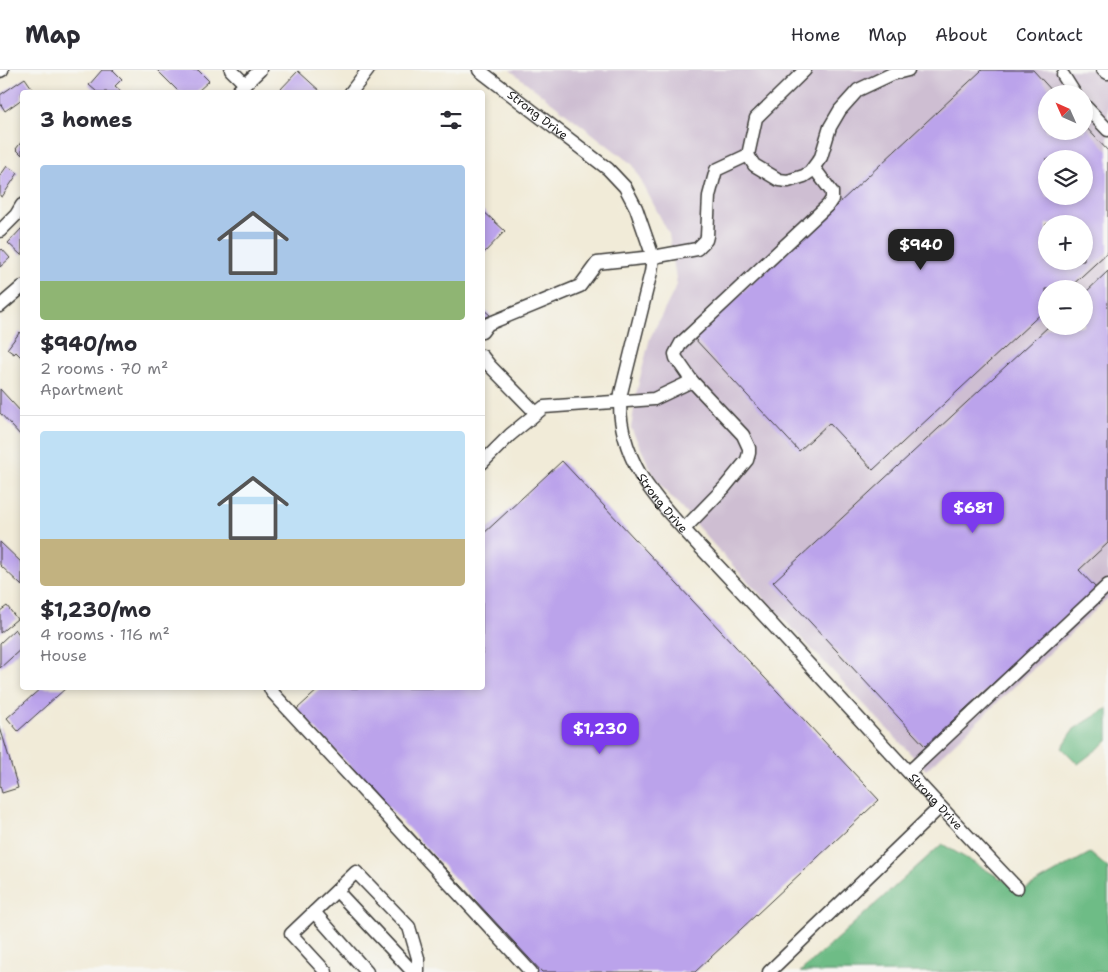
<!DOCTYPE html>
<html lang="en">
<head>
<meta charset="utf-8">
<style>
	:root { --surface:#fff; --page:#f7f7f7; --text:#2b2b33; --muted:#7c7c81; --line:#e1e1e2; --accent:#7c3aed }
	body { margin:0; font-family:"Shantell Sans",sans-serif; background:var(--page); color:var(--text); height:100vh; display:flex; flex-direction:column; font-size:19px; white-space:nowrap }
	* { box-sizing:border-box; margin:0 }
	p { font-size:16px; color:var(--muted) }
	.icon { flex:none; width:28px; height:28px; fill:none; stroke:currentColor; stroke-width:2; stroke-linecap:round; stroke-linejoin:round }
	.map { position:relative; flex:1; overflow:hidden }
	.drawer { position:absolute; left:20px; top:20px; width:465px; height:600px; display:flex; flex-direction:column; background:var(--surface); border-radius:5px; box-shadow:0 2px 8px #0003 }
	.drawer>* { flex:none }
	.needle { width:32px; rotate:315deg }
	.tools { position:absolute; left:1038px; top:15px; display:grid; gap:10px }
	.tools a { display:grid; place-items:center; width:55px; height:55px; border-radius:50%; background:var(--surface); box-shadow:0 2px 8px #0003; font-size:25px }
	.price { position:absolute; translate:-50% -42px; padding:0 11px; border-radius:10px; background:var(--accent); color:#fff; font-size:16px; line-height:32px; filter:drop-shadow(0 1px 2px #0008) }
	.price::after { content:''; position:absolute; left:50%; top:30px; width:15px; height:11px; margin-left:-8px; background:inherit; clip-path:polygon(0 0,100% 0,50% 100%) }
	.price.current { background:#222; color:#fff }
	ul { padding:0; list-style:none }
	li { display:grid; align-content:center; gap:10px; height:265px; padding:0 20px }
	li+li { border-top:1px solid var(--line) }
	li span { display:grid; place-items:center; height:155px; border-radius:5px; color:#555 }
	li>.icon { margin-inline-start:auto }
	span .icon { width:90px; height:90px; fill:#fffc; stroke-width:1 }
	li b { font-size:21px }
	h2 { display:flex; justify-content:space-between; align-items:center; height:60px; padding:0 20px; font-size:21px }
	header { display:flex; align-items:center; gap:30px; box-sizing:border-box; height:70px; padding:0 25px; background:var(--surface); border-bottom:1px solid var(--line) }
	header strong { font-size:24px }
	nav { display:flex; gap:28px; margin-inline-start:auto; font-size:18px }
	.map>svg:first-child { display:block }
	.industrial { fill:#cebed2; fill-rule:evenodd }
	.forest { fill:#6ebc86; stroke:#456c51 }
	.building { fill:#bba3eb; fill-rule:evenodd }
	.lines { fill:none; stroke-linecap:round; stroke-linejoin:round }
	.minor-casing { stroke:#3c3b38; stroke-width:15 }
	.minor { stroke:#fff; stroke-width:12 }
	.labels { text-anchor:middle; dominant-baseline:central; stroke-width:4; stroke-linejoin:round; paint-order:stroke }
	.street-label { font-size:12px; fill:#1c1c1c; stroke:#f6f6f2 }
</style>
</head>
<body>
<header>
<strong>Map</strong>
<nav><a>Home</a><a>Map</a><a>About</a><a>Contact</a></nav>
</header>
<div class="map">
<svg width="1108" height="902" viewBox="0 0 1108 902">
	<rect width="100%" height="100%" fill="#f6f6f2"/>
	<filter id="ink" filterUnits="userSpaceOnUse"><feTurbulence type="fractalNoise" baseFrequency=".02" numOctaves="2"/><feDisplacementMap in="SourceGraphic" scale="10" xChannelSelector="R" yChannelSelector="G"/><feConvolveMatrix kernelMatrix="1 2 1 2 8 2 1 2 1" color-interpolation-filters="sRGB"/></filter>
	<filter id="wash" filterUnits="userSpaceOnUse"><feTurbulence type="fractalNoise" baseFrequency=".0096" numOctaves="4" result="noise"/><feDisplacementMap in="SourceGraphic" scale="20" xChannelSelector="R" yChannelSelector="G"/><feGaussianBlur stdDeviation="1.12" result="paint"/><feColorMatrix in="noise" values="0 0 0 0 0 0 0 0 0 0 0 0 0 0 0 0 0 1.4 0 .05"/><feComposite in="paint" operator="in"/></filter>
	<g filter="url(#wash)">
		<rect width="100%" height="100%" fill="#f1ebd8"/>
		<path class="industrial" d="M510,0h598v528l-182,172 -204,-216 -66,-74 -25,-52 6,-38 13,-52 27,-53 -8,-51 -36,-69zM1046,24h38v37h-38zM1046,89h38v37h-38zM1046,154h38v37h-38zM1046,219h38v37h-38z"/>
		<g class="forest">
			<polygon points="1108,638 1108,671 1078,694 1062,678 1074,659"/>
			<polygon points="942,774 1022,821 1090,783 1108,798 1108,902 800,902"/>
		</g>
		<g id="blocks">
			<g class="building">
				<polygon points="102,0 113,0 122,9 115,16 122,22 97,22 89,15"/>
				<polygon points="157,0 198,0 209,11 197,22 179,22"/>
				<path d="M982,0h51l22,24h-9v37h38v-6l24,26v101l-40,37h-22v20l-173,161 -44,-47 -30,28 -105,-113zM1046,89h38v37h-38zM1046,154h38v37h-38z"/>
				<polygon points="298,1 321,22 278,22"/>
				<polygon points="25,8 34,21 31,22 22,22 22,29 5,41 0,33 0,25"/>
				<polygon points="22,71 22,85 16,79"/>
				<polygon points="7,96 18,103 2,127 0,126 0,106"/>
				<polygon points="482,140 505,161 482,185"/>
				<polygon points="22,158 22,183 21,185 8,173"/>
				<polygon points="2,179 10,188 0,197 0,181"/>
				<polygon points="1108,201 1108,473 1079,500 1096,518 925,676 773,512 1049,256 1084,256 1084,224"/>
				<polygon points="482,238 491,246 482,256"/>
				<polygon points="20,262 22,264 22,288 16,282 14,284 7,279"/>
				<polygon points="0,319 22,343 22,367 0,343"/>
				<polygon points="562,391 879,730 695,902 542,902 297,639 320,618 482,618 482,465"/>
				<polygon points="0,472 22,493 22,516 0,495"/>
				<polygon points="7,536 17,549 0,563 0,541"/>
				<polygon points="15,559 22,568 22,578 0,598 0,573"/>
				<polygon points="41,618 66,618 18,661 7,648"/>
				<polygon points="0,657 18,718 2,723 0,715"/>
			</g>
		</g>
	</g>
	<g filter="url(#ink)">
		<use href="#blocks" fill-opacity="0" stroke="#3c3b38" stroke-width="1"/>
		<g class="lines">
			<defs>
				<g id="minor">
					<polyline points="231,0 245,14"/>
					<path id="s1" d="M479,0l129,99 17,18 11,21 17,49 -2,15 -30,121c-4,28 6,59 20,83 16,25 38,48 58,70 24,25 47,50 70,75 82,89 164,179 248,267"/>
					<polyline points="1103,0 1108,3"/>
					<polyline points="0,1 2,0"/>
					<polyline points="1063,5 1075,24"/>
					<polyline points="237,22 260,0"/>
					<polyline points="351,22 368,0"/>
					<polyline points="1084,35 1108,60"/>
					<polyline points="748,85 754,95 779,110 788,111 804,106 810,102 821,87 830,57 840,40 858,20 892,4 908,0"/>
					<polyline points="0,161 16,145 22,135"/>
					<polyline points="0,236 22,217"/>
					<polyline points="482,262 488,254 580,216 597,193 653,187 697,179 706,170 707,166 709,126 716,100 748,85 756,48 805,0"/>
					<polyline points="482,286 490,296 536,343"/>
					<polyline points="692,311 676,288 675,284 681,273 828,135 832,129 832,122 814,98"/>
					<polyline points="482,393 510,365 544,337 654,329 692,311 743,365 749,378 749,383 747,390 724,418 684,459"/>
					<polyline points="270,618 272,622 531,902"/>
					<polyline points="909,702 1108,515"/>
					<polyline points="337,821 413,902"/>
					<polyline points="314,842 367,902"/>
					<polyline points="326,902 291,864 356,802 409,857 418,888 418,902"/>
					<polyline points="769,902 940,737"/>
				</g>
			</defs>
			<use href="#minor" class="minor-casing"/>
			<use href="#minor" class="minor"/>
		</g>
	</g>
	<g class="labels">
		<g class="street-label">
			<text stroke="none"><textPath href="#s1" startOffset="74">Strong Drive</textPath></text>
			<text stroke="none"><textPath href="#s1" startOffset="524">Strong Drive</textPath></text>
			<text stroke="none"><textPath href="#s1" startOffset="929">Strong Drive</textPath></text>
		</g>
	</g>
</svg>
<div class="tools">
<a><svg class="needle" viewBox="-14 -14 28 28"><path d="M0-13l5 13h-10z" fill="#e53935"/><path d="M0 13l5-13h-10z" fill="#7c7c81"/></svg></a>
<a><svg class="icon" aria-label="layers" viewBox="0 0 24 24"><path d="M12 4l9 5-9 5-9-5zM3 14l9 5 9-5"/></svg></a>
<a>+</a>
<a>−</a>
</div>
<b class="price current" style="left:921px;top:201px">$940</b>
<b class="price" style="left:973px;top:464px">$681</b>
<b class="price" style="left:600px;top:685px">$1,230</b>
<section class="drawer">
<h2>3 homes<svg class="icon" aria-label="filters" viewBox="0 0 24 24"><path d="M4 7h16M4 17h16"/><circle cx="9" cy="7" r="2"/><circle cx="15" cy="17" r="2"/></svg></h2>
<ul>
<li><span style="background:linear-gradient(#a9c7e8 75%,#8fb573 0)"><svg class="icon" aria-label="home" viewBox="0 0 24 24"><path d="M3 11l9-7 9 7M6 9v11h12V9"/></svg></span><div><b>$940/mo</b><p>2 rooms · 70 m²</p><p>Apartment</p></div></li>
<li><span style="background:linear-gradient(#bfe0f5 70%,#c2b280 0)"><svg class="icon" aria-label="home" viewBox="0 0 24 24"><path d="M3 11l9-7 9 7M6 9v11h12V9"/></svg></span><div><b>$1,230/mo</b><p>4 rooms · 116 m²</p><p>House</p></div></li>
</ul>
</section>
</div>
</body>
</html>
